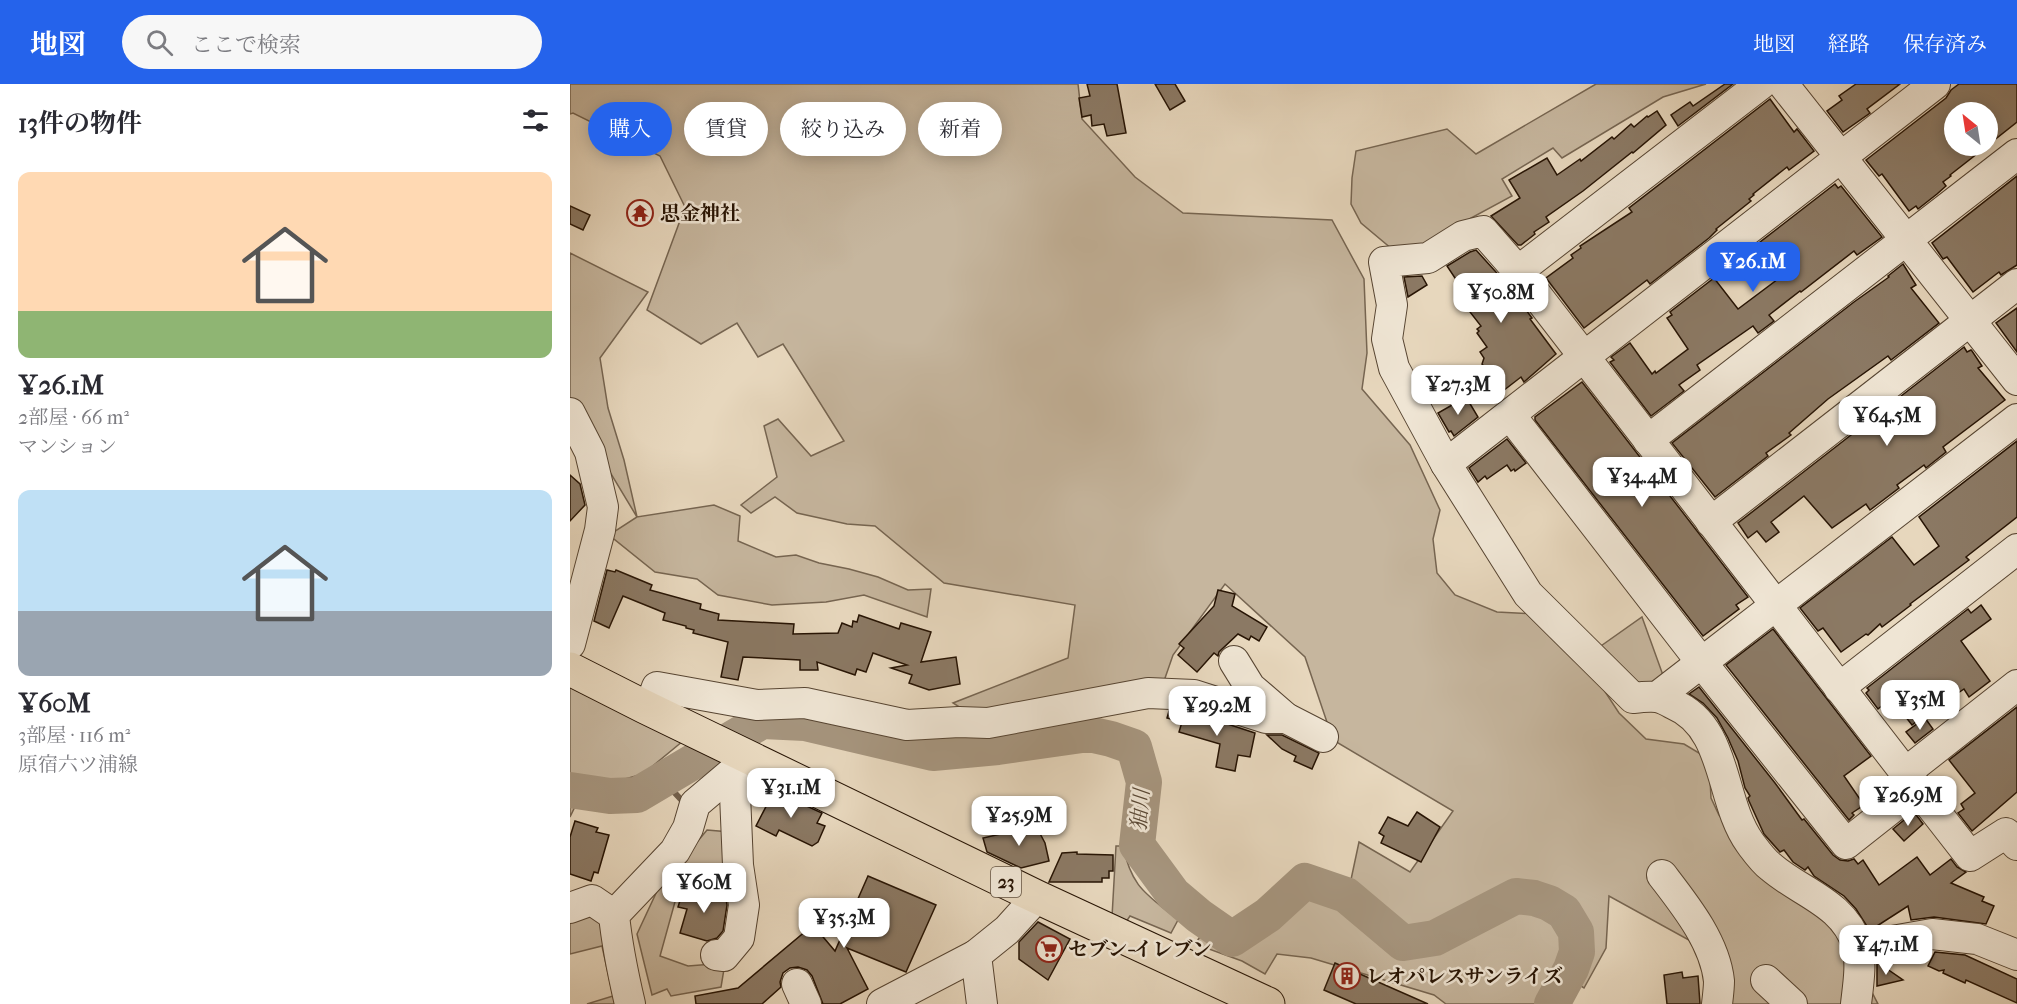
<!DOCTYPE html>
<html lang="ja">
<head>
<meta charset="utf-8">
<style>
	:root { --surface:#fff; --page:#f7f7f7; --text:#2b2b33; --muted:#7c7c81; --accent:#2563eb }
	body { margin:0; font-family:"IM FELL French Canon","Noto Serif JP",serif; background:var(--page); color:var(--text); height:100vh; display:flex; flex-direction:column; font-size:22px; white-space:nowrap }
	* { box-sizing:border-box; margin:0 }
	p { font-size:20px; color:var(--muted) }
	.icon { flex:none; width:33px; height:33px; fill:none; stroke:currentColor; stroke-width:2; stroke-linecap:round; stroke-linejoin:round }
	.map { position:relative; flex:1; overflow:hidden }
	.panel { display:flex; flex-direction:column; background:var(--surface); width:570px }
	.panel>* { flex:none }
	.banner { position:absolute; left:18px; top:18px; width:570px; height:54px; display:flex; gap:12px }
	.needle { width:39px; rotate:330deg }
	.controls { position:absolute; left:1374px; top:18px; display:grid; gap:12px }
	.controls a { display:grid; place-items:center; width:54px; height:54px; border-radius:50%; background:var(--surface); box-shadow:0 3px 15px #0003; font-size:30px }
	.price { position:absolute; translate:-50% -51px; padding:0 14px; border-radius:12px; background:#fff; color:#222; font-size:20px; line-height:39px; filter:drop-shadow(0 2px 3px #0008) }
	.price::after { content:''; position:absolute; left:50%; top:36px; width:18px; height:14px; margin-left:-9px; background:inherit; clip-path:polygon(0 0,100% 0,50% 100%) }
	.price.on { background:var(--accent); color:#fff }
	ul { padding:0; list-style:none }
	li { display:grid; align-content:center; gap:12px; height:318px; padding:0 18px }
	li span { display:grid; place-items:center; height:186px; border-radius:12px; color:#555 }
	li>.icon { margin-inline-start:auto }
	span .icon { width:108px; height:108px; fill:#fffc; stroke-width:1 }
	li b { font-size:26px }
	h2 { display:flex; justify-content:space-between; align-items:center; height:72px; padding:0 18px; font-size:26px }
	.chip { padding:0 21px; border-radius:27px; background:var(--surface); box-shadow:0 3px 15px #0003; font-size:21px; line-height:54px }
	.chip.on { background:var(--accent); color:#fff }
	header { display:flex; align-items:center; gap:36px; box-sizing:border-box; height:84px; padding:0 30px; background:var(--accent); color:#fff }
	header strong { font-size:28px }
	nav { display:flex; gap:33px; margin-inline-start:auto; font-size:21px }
	.search { width:420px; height:54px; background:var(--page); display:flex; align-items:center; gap:15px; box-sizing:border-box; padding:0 21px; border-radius:33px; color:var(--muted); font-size:22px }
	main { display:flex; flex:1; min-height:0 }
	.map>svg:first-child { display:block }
	.green { fill:#c6b69e; stroke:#766551; stroke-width:1.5 }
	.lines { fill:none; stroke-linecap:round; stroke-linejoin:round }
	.stream { stroke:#73614d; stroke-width:6 }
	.river { stroke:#a6957e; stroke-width:36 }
	.building { fill:#8b7964; stroke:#271404; stroke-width:1.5 }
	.minor-casing { stroke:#574532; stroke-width:32 }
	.major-casing { stroke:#271404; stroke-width:35 }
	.minor { stroke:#efe5d4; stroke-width:30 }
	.major { stroke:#e7d7bd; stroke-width:33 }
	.labels { text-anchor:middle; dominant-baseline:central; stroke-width:5; stroke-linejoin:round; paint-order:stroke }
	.shield { fill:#efe5d4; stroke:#635342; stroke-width:1.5 }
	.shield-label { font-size:18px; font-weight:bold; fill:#271404 }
	.poi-label { font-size:20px; font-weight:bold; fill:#271404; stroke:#efe5d4; text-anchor:start }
	.water-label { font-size:21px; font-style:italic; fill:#5a4835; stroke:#efe5d4 }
</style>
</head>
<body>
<header>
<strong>地図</strong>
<div class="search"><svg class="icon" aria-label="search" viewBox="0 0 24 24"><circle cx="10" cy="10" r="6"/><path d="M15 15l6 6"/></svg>ここで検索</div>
<nav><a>地図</a><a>経路</a><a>保存済み</a></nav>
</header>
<main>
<section class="panel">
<h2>13件の物件<svg class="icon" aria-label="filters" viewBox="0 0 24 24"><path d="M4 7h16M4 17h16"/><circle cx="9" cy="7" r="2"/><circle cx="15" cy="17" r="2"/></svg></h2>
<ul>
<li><span style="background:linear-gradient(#ffd9b3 75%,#8fb573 0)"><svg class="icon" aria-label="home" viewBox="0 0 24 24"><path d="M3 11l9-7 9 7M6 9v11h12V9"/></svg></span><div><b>¥26.1M</b><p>2部屋 · 66 m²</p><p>マンション</p></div></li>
<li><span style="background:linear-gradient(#bfe0f5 65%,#9aa5b1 0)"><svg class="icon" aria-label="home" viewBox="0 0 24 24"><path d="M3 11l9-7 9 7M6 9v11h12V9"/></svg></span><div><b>¥60M</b><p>3部屋 · 116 m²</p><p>原宿六ツ浦線</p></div></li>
</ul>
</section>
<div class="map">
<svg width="1447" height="920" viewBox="0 0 1447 920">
	<rect width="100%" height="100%" fill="#e7d7bd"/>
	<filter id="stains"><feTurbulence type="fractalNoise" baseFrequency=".00333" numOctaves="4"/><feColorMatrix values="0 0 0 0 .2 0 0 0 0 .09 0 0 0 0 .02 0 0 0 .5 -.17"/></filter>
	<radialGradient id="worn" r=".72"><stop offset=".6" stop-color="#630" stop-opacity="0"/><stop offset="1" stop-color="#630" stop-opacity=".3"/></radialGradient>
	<g class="green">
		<polygon points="0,0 508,0 512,35 565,93 613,129 762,136 794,195 797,269 792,305 840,361 870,426 863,455 867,489 885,511 927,528 968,530 1013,574 1049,629 1076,655 1114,660 1139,675 1141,714 1149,731 1195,791 1239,817 1276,858 1308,920 1158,920 1148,872 1039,812 1036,864 1014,904 1003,897 1013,871 1011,841 1001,825 977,809 942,806 863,844 834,847 779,805 789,758 840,788 883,727 763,656 735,573 655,500 603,571 594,597 417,630 394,626 383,619 498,574 505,521 374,499 305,442 277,440 227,429 205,413 181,429 171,421 207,393 194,342 208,335 241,372 274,357 213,260 188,273 167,239 131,260 77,226 115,123 90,72 3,29 0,30"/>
		<polygon points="1026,0 1136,0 1093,13 992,74 983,64 932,95 942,112 901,134 905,141 863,166 822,165 791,139 781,120 782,94 786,67 877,45 906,70"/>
		<polygon points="0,169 78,208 30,274 38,324 54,376 67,433 144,421 170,432 168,457 206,473 226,471 249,479 279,485 308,493 338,506 361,505 357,533 294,511 256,518 202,521 148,511 127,495 85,488 39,451 67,433 20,355 0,318"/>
		<polygon points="1072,533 1094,594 1067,604 1028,564"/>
		<polygon points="0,600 113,657 73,690 37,700 17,698 0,733"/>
		<polygon points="137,746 160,748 160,786 140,787 135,799 111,796 90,872 118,882 155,879 151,903 101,912 97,905 82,911 67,850 88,805"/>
		<path d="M546,762h7c9,43 24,48 55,74l-7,13 -41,-17 -4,6 -14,-5z"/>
		<polygon points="736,804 774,818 833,863 865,859 926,830 947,817 967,818 988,828 1000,850 1001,869 997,883 982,910 995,920 876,920 864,911 741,874 707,870 695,890 672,877 625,860 632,850 666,861 704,837"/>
		<polygon points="23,823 70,920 17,920 43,912 32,862 0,870 0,830"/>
	</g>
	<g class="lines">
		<polyline class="stream" points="92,695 116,721"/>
		<polyline class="river" points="0,706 40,712 67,711 192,637 235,639 363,669 428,663 519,650 541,655 564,663 574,698 567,761 603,810 629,832 662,855 698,831 735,797 776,811 833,859 865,854 946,812 964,814 979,819 994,828 1006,848 1007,868 1001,885 982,920"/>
	</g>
	<g class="building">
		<polygon points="517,0 547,0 556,49 537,52 534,40 522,42 521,31 512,33 509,14 520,12"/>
		<polygon points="585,0 605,0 615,17 600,26"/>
		<polygon points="1155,0 1163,0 1108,42 1101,31 1120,18 1123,22"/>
		<polygon points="1286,0 1330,0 1297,25 1300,29 1273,48 1257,27 1272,16 1269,12"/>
		<polygon points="1389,0 1447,0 1447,38 1418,61 1418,28 1384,28 1384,62 1417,62 1380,91 1381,92 1373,98 1376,102 1367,110 1348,125 1346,122 1339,127 1312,90 1309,92 1296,76 1376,14 1381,6"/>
		<polygon points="1200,15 1224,48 1227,45 1244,67 1219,86 1217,83 1183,110 1184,111 1179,115 1181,117 1146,145 1147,146 1139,154 1080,200 1077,196 1014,244 976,194 1003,174 1001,171 1011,164 1010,162 1062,128 1059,124"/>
		<polygon points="1087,27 1096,41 1063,69 1062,68 1013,107 976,133 979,138 964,148 965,150 951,161 948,161 921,132 950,114 939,96 977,74 987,91 1010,75 1011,77 1042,53 1044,55 1061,40 1064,43 1077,32 1078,33"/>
		<polygon points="1447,92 1447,181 1431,191 1429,188 1403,208 1377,173 1373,175 1362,159"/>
		<polygon points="1265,100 1268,104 1271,102 1312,153 1287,171 1284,167 1231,208 1230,207 1199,231 1204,237 1188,249 1183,242 1127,281 1130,286 1109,301 1114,307 1081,332 1040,278 1044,276 1041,273 1060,259 1082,290 1085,287 1086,289 1118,265 1097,234 1102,231 1100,228 1144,194 1168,225 1208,195 1209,193 1185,162"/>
		<polygon points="0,122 20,131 13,146 0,140"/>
		<polygon points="906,166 935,198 962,234 960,235 986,270 954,298 951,293 929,310 915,292 919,289 912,280 914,274 910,268 917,263 907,249 909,247 907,245 911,242 900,228 904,225 897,216 899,215 877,182 900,168"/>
		<polygon points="1333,180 1346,201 1341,204 1369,239 1321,276 1318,272 1258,315 1219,349 1221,351 1196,369 1198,372 1145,413 1102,359 1284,218 1319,193 1318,192"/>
		<polygon points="852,192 857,201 838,213 834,193"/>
		<polygon points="1447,224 1447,268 1426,239"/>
		<polygon points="1394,263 1397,268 1401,266 1402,267 1412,282 1408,284 1435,316 1373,363 1376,368 1356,384 1354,381 1327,401 1329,404 1300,426 1296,420 1262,444 1234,412 1201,438 1209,448 1196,458 1187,447 1178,454 1168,439"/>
		<polygon points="1012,298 1178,513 1166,521 1169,525 1133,552 965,336 965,333"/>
		<polygon points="896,313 908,333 884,352 881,347 879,348 868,329"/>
		<polygon points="937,355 956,379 945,387 944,385 941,387 937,381 917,395 915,392 908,398 899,384"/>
		<polygon points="1447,357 1447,433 1396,473 1399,476 1340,520 1341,521 1312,543 1310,540 1298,551 1296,550 1271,568 1253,544 1248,547 1230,524 1322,453 1344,481 1369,462 1349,433"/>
		<polygon points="0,391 10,400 15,421 0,437"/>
		<polygon points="37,486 45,488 46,486 82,501 80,506 131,520 130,525 149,530 148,536 224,540 223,550 268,549 272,539 282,543 283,537 287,538 289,531 329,545 331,539 361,548 351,578 386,573 390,600 359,606 339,599 342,591 321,584 337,581 303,569 296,588 287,585 285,591 247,578 248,586 230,586 230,576 173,573 168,596 151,593 158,558 123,549 124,546 116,544 116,542 93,536 95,529 53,512 39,544 24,537"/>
		<polygon points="648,506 665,510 662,522 697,543 689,557 681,552 679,556 668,550 649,568 648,572 644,569 627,588 608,571 614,564 609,560 644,522"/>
		<polygon points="1411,521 1421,535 1391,557 1420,597 1399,613 1394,605 1388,609 1386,606 1342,641 1321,614 1308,625 1296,609 1299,606 1297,604 1398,525 1401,529"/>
		<polygon points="1203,545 1301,672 1274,692 1294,721 1282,729 1284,731 1279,736 1156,581"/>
		<polygon points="1129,603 1205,699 1232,736 1234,735 1263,771 1270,776 1278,777 1284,775 1288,780 1293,776 1309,801 1347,773 1360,791 1381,775 1387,783 1396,788 1381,799 1414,813 1412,817 1424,822 1416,840 1364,833 1341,836 1338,822 1307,842 1298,844 1286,825 1274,812 1244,792 1238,783 1235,786 1223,778 1214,766 1210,768 1194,750 1179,717 1178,714 1180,712 1175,704 1168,677 1158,654 1147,634 1133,619 1119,610"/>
		<polygon points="1447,623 1447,708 1402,747 1388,729 1394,725 1391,720 1405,709 1379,676"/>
		<polygon points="599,627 621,628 685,649 680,673 668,671 665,687 646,683 650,660 609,648 612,638 597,634"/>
		<polygon points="1355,634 1363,645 1345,659 1336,648"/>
		<polygon points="697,651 712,651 749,669 742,685 724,677 726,672 712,665"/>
		<polygon points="204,707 252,729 247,739 255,742 248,758 242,762 209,746 206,752 186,742"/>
		<polygon points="847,728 870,743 851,778 811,759 814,752 809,749 818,733 838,742"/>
		<polygon points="1344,728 1353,740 1334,757 1323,745"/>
		<polygon points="5,737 28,744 26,748 39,751 28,789 24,788 21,797 0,790 0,753"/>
		<polygon points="466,742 475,759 479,777 451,784 417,768 413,754"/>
		<polygon points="507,768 507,770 543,771 543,787 539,787 539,794 532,794 532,798 479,798 492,769"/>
		<polygon points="298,792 366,821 336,888 277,864 298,905 270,920 253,920 242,892 237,886 228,883 220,884 213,889 210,898 211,903 192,920 126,920 125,912 168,904 243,841 265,867"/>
		<polygon points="133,802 155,809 157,821 153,847 147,854 137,857 110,849 117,825 108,823 113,807 130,812"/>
		<polygon points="468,838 500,855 478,896 449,875 449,858"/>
		<polygon points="1365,868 1395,871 1447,895 1447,919 1396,896 1395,899 1373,889 1374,886 1369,887 1358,882"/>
		<polygon points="1307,878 1333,896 1307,902"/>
		<polygon points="765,879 858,920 786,920 754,906"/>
		<polygon points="1112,888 1113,894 1128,892 1130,920 1097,920 1094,891"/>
	</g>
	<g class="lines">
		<defs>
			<g id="minor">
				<polyline points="1213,0 1447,296"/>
				<polyline points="948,187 1191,0"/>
				<polyline points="0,329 20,368 33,423 30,446 0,560"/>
				<path d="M940,331l192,248 144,181 71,-56 -399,-517 -35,-40 -20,5 -35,22 -44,4 8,43 -5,34 7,29 52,96 82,130 105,104c8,-1 16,-2 23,-1 6,1 12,4 17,7 55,23 46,96 77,139 6,8 13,18 21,24 30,26 73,36 86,78 5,18 1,41 -1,59"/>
				<polyline points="1078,356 1447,70"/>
				<polyline points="876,380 1365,0"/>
				<polyline points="1141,438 1447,200"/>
				<polyline points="664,577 680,603 716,634 753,653"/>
				<polyline points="1269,604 1447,465"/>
				<polyline points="1087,613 1447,335"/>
				<polyline points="79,625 87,603 187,621 235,619 337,641 389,638 418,639 578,609 624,611 696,634 716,634"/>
				<polyline points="1335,689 1447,601"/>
				<polyline points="1347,704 1400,772 1436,749 1447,761"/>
				<path d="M1092,791c23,30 53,67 57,106 0,7 -1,15 -2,23"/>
				<polyline points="0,824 22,816 44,831"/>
				<polyline points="1288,863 1362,850 1407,855 1447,871"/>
				<polyline points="146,871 154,872 169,854 174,821 168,781 164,687"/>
				<polyline points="1196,896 1222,920"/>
				<polyline points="227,900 236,920"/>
				<path d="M60,920c-7,-30 -13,-59 -16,-89l61,-64 13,-23 7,-24 39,-33 11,-15"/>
				<polyline points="312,920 406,871"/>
				<polyline points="412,920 406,871 437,846 467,813"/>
			</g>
			<polyline id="major" points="0,585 75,623 467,813 698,920"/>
		</defs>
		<use href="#minor" class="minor-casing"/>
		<use href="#major" class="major-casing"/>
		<use href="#minor" class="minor"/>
		<use href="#major" class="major"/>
	</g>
	<defs>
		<symbol id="temple-ring" viewBox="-11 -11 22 22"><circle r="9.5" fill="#efe5d4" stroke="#8f2418" stroke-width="1.5"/><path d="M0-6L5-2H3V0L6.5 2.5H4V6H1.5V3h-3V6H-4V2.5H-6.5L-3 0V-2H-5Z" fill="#8f2418"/></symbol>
		<symbol id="supermarket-ring" viewBox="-11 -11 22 22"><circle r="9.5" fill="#efe5d4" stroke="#8f2418" stroke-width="1.5"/><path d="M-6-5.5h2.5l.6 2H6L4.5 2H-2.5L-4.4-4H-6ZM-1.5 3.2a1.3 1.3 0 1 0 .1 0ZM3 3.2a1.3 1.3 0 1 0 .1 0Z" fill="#8f2418"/></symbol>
		<symbol id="building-ring" viewBox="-11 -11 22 22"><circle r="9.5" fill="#efe5d4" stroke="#8f2418" stroke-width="1.5"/><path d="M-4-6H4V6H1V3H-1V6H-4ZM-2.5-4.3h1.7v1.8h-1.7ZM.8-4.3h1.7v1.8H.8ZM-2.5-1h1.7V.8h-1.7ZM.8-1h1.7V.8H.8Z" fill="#8f2418"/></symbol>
	</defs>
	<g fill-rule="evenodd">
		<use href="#temple-ring" x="55" y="114" width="30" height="30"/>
		<use href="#supermarket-ring" x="464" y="850" width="30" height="30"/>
		<use href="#building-ring" x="762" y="877" width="30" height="30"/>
	</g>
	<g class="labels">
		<rect class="shield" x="421" y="783" width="30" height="30" rx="4.5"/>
		<g class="shield-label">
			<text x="436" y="798">23</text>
		</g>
		<g class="poi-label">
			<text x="90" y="129">思金神社</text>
			<text x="498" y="865">セブン-イレブン</text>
			<text x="796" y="892">レオパレスサンライズ</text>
		</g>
		<g class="water-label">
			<text transform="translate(570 726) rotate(-85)">㹨川</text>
		</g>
	</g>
	<rect width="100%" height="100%" filter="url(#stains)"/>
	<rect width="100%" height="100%" fill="url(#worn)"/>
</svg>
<div class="controls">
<a><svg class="needle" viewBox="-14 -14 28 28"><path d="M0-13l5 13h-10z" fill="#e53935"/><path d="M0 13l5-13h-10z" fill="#7c7c81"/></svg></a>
</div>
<b class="price on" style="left:1183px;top:209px">¥26.1M</b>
<b class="price" style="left:931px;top:240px">¥50.8M</b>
<b class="price" style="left:888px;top:332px">¥27.3M</b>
<b class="price" style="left:1317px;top:363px">¥64.5M</b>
<b class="price" style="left:1072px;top:424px">¥34.4M</b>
<b class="price" style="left:1350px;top:647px">¥35M</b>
<b class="price" style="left:647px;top:653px">¥29.2M</b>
<b class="price" style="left:221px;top:735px">¥31.1M</b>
<b class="price" style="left:1338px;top:743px">¥26.9M</b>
<b class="price" style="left:449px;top:763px">¥25.9M</b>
<b class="price" style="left:134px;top:830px">¥60M</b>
<b class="price" style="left:274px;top:865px">¥35.3M</b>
<b class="price" style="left:1316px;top:892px">¥47.1M</b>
<div class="banner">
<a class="chip on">購入</a>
<a class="chip">賃貸</a>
<a class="chip">絞り込み</a>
<a class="chip">新着</a>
</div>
</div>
</main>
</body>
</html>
